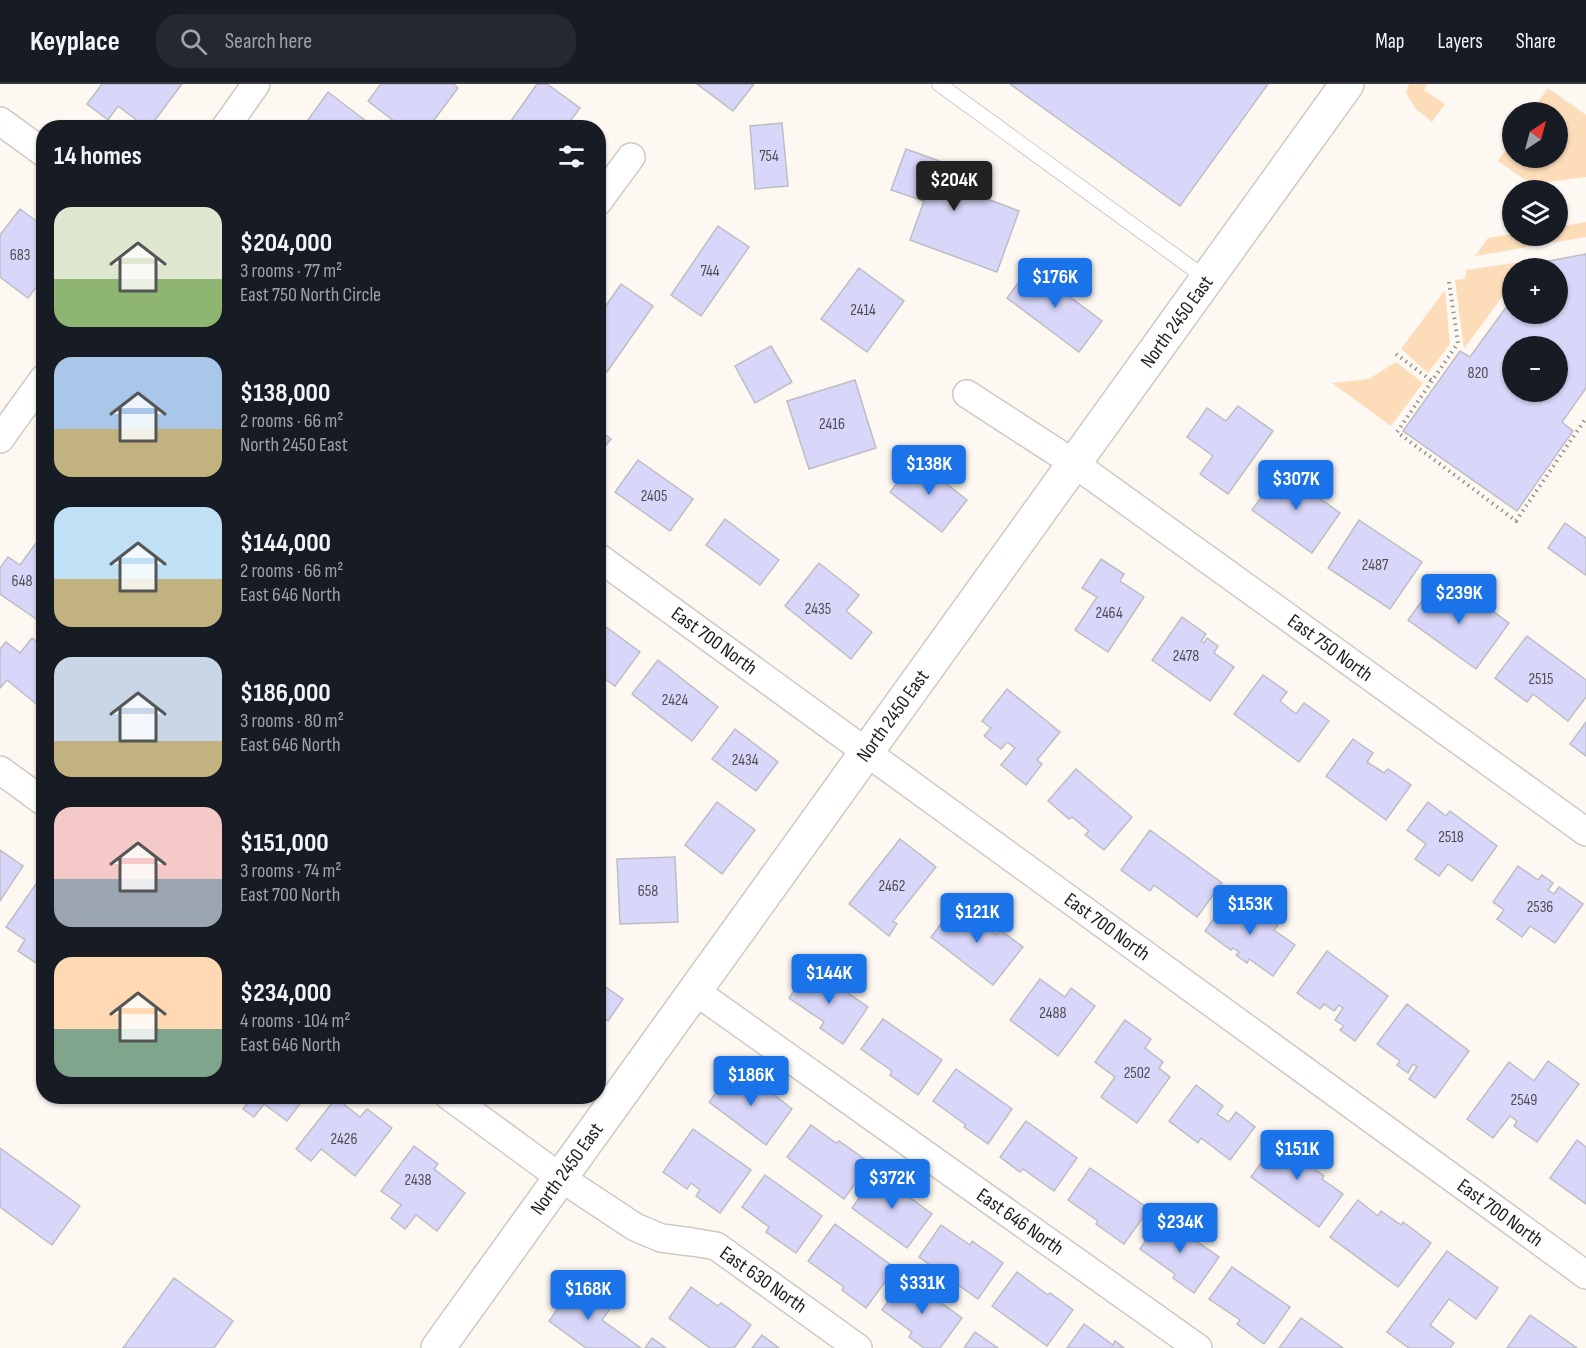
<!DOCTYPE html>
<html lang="en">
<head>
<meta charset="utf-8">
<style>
	:root { --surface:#171b24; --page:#242831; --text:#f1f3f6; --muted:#9ea1a6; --line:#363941; --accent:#1a73e8 }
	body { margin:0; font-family:"Sofia Sans Condensed",sans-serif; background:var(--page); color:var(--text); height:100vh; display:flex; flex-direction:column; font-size:22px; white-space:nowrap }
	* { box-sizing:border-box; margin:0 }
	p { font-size:20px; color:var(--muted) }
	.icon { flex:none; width:33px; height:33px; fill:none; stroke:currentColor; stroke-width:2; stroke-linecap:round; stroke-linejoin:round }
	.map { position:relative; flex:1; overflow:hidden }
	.sheet { position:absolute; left:36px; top:36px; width:570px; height:984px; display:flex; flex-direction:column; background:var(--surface); border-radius:24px; box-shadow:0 2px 4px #0004 }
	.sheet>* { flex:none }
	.needle { width:39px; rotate:36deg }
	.controls { position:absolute; left:1502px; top:18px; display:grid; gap:12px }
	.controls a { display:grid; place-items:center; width:66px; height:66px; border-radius:50%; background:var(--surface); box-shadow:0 2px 4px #0004; font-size:30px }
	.price { position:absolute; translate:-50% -51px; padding:0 14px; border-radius:6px; background:var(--accent); color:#fff; font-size:20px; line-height:39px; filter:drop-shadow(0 2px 3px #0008) }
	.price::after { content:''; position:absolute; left:50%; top:36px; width:18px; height:14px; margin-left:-9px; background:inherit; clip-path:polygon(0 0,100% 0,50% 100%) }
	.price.current { background:#222; color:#fff }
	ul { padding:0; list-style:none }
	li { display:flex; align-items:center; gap:18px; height:150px; padding:0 18px }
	li span { display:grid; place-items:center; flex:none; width:168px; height:120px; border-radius:18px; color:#555 }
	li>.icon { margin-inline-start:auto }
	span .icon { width:72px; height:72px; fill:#fffc; stroke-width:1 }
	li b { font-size:26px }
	h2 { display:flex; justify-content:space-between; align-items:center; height:72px; padding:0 18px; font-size:26px }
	header { display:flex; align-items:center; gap:36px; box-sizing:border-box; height:84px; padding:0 30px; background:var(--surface); border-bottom:2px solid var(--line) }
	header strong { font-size:28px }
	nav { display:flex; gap:33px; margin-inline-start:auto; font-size:21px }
	.search { width:420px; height:54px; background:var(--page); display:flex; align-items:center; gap:15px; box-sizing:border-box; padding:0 21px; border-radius:24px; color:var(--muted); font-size:22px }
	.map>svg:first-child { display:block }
	.green { fill:#fddcb9 }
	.building { fill:#d8d7f9; stroke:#bdbdc4; stroke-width:1.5; fill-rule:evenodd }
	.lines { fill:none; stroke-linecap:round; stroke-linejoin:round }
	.lane-casing { stroke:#cfc9c3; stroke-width:16 }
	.street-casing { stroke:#cfc9c3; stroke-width:30 }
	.secondary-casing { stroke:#cfc9c3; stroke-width:36 }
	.path { stroke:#95928d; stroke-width:4; stroke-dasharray:1.5 4.5; stroke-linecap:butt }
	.lane { stroke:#fff; stroke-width:14 }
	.street { stroke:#fff; stroke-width:27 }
	.secondary { stroke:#fff; stroke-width:33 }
	.labels { text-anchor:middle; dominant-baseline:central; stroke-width:5; stroke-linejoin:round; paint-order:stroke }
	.number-label { font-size:16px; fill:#4f4d53 }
	.street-label { font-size:20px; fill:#211f1c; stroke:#fff }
</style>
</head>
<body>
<header>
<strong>Keyplace</strong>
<div class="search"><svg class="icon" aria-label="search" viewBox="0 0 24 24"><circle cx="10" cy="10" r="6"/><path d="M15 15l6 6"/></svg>Search here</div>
<nav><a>Map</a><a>Layers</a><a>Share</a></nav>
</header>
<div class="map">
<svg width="1586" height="1264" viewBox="0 0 1586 1264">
	<rect width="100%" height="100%" fill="#fdf8f2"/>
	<g class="green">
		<polygon points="1409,0 1427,0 1424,6 1445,20 1432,38 1416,25 1406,9"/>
		<polygon points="1548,4 1586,31 1586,93 1531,100 1498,77 1512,56 1512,74 1557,74 1557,28 1531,28"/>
		<polygon points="1586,138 1586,153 1475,172 1488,154 1512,150 1512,152 1557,152 1557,143"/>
		<polygon points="1528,177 1522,184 1512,184 1512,199 1464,265 1455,196 1465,195 1466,186"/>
		<polygon points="1445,206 1450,260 1428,289 1401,265"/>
		<polygon points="1396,278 1423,299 1391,342 1332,299 1369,295"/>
	</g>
	<g class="building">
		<polygon points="102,0 182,0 149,44 147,44 118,22 108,36 87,20"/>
		<polygon points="381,0 454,0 458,4 428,44 403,44 368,17"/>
		<polygon points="537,0 547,0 580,24 565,44 506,44"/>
		<polygon points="697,0 754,0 733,27"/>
		<polygon points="1010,0 1268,0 1180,122"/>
		<polygon points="328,8 375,44 319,44 308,36"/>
		<polygon points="782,39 788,102 755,105 750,42"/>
		<polygon points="906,65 970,88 964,106 1019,127 997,188 910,156 924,117 891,106"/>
		<polygon points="20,125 44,143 44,167 38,174 44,178 44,193 28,214 0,193 0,151"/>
		<polygon points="718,142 749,163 701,232 671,211"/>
		<path d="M1586,170v134l-24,34 11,9 -56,80 -114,-80 57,-80 10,6 42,-58v15h45v-46h-24l5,-5zM1512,262h45v46h-45z"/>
		<polygon points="1030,183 1102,237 1079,268 1007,214"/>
		<polygon points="859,184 904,217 867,268 821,235"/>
		<polygon points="621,200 653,222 607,288 598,282 598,233"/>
		<polygon points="771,262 792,298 755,319 735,282"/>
		<polygon points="855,296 876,364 809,385 787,317"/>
		<polygon points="1238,322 1273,347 1228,410 1200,390 1213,372 1187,353 1207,324 1226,337"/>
		<polygon points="598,345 611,355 598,371"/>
		<polygon points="916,375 967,416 942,448 890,408"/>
		<polygon points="638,376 693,415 670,447 615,408"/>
		<polygon points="1281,386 1340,429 1312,469 1252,426"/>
		<polygon points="725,435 779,476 760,501 706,461"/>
		<polygon points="1359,436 1422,478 1390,525 1328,484"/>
		<polygon points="1565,439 1586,454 1586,491 1548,464"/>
		<polygon points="36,459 44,464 44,530 39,537 0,510 0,484 8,473 20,481"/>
		<polygon points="1101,475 1124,490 1120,497 1144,513 1108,568 1075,546 1097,513 1082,504"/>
		<polygon points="819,479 859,511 846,527 872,548 851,575 785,522"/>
		<polygon points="1435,499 1469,524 1476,515 1509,539 1476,585 1408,536"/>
		<polygon points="1182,533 1206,550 1201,557 1204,559 1207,554 1218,562 1214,569 1234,583 1210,617 1152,576"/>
		<polygon points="598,537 640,568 615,602 598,590"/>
		<polygon points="1527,552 1586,596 1586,613 1568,637 1533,610 1527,618 1495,594"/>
		<polygon points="32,554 44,563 44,619 40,623 7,596 0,604 0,565 6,558 20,569"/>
		<polygon points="658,576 718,623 692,657 632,610"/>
		<polygon points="1263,591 1287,608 1280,617 1296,630 1304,619 1329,637 1299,678 1234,630"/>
		<polygon points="1007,605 1060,648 1037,676 1042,680 1026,701 1001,681 1015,664 1007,658 1001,665 984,652 991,644 982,637"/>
		<polygon points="1586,638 1586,672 1570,660"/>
		<polygon points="735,645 778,678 756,707 712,675"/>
		<polygon points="1353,655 1373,669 1367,678 1384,689 1388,685 1411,701 1386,736 1326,692"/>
		<polygon points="1076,685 1132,733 1104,766 1085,751 1089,747 1072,733 1069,735 1048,717"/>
		<polygon points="717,718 755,746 722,790 685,761"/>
		<polygon points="1428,718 1446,732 1450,727 1497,762 1472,797 1448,780 1439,792 1415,775 1426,760 1407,746"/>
		<polygon points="1150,746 1222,799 1197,833 1154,801 1150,807 1121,786"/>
		<polygon points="900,755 936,783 893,837 897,840 889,852 849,820"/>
		<polygon points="0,766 23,782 0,817"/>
		<polygon points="675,773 678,838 620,840 617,775"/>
		<polygon points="1518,782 1538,796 1542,791 1553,799 1548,806 1554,810 1559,803 1583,820 1555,859 1530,842 1522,853 1497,835 1504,826 1493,818"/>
		<polygon points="40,794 44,797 44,884 18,867 25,856 6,843"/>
		<polygon points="1230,811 1262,833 1264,831 1278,841 1274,846 1295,861 1273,892 1249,875 1247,879 1236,871 1239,868 1233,864 1231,866 1205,847"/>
		<polygon points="956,820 996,851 1000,846 1023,863 993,901 931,853"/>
		<polygon points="1327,867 1388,912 1355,957 1340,946 1344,942 1335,936 1343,924 1339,921 1334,927 1324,920 1320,925 1297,909"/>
		<polygon points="810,883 868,923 843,960 820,944 824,938 789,914"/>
		<polygon points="1040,895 1065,913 1071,904 1095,922 1058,972 1010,936"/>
		<polygon points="601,900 623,915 608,937 598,931 598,904"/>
		<polygon points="1407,920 1469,967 1435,1014 1409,995 1417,983 1413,980 1408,989 1397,981 1400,977 1377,960"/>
		<polygon points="883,935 942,976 918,1011 890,991 892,987 861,965"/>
		<polygon points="1125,936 1151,955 1145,964 1163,978 1159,984 1170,993 1137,1039 1101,1013 1115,993 1095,978"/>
		<polygon points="1548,977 1579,1000 1537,1058 1514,1042 1517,1037 1510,1032 1493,1054 1467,1035 1509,978 1534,997"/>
		<polygon points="956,985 1012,1025 988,1060 964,1043 966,1041 933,1017"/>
		<polygon points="733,986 766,1011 769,1007 792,1025 766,1061 709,1018"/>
		<polygon points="1196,1001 1223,1022 1217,1030 1229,1038 1236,1028 1255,1043 1230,1076 1201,1054 1198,1059 1169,1037"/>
		<polygon points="250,1012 306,1012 287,1037 264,1020 254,1033 243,1025 251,1014"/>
		<polygon points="336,1014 360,1033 367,1025 392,1044 355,1092 321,1065 311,1077 296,1065"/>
		<polygon points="1026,1037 1077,1074 1054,1107 1023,1085 1020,1088 1000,1073"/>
		<polygon points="811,1041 836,1059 839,1057 870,1079 844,1115 787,1073"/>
		<polygon points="693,1045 751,1086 720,1129 696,1112 700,1106 691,1099 687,1105 663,1088"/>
		<polygon points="1282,1050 1310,1071 1305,1078 1324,1092 1322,1095 1343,1110 1319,1143 1251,1093"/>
		<polygon points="1577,1056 1586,1063 1586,1120 1550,1094"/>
		<polygon points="414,1062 438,1080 434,1085 465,1109 437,1147 416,1131 405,1145 391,1134 401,1121 381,1107"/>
		<polygon points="0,1064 80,1122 52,1161 0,1123"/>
		<polygon points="1090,1084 1149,1125 1124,1160 1096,1140 1098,1137 1068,1116"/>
		<polygon points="879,1086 903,1104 901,1107 932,1130 907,1164 852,1124"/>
		<polygon points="765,1091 822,1132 796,1169 766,1148 769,1143 742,1123"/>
		<polygon points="1358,1116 1378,1132 1381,1127 1401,1141 1403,1138 1431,1159 1398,1203 1330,1153"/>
		<polygon points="1162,1133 1219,1173 1194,1209 1173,1194 1175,1190 1140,1165"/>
		<polygon points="835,1140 895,1184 866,1224 842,1206 844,1203 808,1177"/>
		<polygon points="941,1141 970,1161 972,1157 1003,1179 978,1215 919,1173"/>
		<polygon points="1447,1167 1498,1204 1476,1235 1449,1215 1430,1241 1454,1259 1450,1264 1409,1264 1387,1248"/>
		<polygon points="1232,1183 1290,1223 1264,1260 1237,1240 1240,1236 1209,1215"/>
		<polygon points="1017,1188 1048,1211 1050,1209 1073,1226 1047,1262 992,1222"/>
		<polygon points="905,1193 962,1234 940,1264 924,1264 909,1253 912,1248 882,1226"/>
		<polygon points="174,1194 233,1237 214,1264 123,1264"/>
		<polygon points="577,1197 612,1222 602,1236 641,1264 586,1264 549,1237"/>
		<polygon points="691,1203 718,1222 721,1219 751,1241 734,1264 710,1264 669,1234"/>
		<polygon points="1530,1231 1577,1264 1507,1264"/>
		<polygon points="1301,1234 1343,1264 1279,1264"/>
		<polygon points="1084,1240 1113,1261 1115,1257 1124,1264 1067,1264"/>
		<polygon points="975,1248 998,1264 964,1264"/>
		<polygon points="762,1251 779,1264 752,1264"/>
		<polygon points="652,1254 666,1264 645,1264"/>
	</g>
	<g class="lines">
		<defs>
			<polyline id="lane" points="939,0 1207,195"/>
			<g id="street">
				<polyline points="0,37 44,69"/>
				<polyline points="225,44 256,0"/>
				<polyline points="598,118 631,73"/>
				<polyline points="967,310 1075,380 1586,748"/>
				<polyline points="0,355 44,294"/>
				<polyline points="598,473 1586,1191"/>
				<polyline points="0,686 44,718"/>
				<polyline points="695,907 1198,1264"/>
				<polyline points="449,1012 561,1094 635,1143 661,1154 692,1158 716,1162 858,1264"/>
			</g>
			<polyline id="secondary" points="438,1264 1347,0"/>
		</defs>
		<use href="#lane" class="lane-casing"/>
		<use href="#street" class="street-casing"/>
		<use href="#secondary" class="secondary-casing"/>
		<g class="path">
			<polyline points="1449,198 1458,259 1397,348 1516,437 1586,334"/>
			<polyline points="1396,270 1432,297"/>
		</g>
		<use href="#lane" class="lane"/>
		<use href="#street" class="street"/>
		<use href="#secondary" class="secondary"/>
	</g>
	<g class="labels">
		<g class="number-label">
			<text x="769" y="72">754</text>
			<text x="20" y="171">683</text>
			<text x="710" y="187">744</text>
			<text x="863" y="226">2414</text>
			<text x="1478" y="289">820</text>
			<text x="832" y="340">2416</text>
			<text x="654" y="412">2405</text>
			<text x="1375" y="481">2487</text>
			<text x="22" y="497">648</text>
			<text x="818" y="525">2435</text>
			<text x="1109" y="529">2464</text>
			<text x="1186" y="572">2478</text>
			<text x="1541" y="595">2515</text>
			<text x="675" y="616">2424</text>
			<text x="745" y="676">2434</text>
			<text x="1451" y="753">2518</text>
			<text x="892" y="802">2462</text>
			<text x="648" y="807">658</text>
			<text x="1540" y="823">2536</text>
			<text x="1053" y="929">2488</text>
			<text x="1137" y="989">2502</text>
			<text x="1524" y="1016">2549</text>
			<text x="344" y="1055">2426</text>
			<text x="418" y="1096">2438</text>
		</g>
		<g class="street-label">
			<text transform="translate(1177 238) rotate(-54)">North 2450 East</text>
			<text transform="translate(714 557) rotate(36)">East 700 North</text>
			<text transform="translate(1330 564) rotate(36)">East 750 North</text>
			<text transform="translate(893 632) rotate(-54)">North 2450 East</text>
			<text transform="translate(1107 843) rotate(36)">East 700 North</text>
			<text transform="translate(567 1085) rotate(-54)">North 2450 East</text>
			<text transform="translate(1500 1129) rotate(36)">East 700 North</text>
			<text transform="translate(1020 1138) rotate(35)">East 646 North</text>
			<text transform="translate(763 1196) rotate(35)">East 630 North</text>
		</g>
	</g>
</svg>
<div class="controls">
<a><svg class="needle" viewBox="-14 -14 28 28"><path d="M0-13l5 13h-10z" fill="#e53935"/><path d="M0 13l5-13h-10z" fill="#9ea1a6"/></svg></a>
<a><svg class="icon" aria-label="layers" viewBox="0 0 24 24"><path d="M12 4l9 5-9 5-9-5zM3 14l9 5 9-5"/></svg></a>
<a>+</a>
<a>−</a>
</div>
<b class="price current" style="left:954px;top:128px">$204K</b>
<b class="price" style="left:1055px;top:225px">$176K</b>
<b class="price" style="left:929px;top:412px">$138K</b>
<b class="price" style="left:1296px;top:427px">$307K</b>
<b class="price" style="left:1459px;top:541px">$239K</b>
<b class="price" style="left:1250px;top:852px">$153K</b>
<b class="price" style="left:977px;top:860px">$121K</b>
<b class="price" style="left:829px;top:921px">$144K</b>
<b class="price" style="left:751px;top:1023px">$186K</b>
<b class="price" style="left:1297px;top:1097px">$151K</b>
<b class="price" style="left:892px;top:1126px">$372K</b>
<b class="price" style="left:1180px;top:1170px">$234K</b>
<b class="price" style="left:922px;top:1231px">$331K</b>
<b class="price" style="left:588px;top:1237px">$168K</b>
<section class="sheet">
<h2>14 homes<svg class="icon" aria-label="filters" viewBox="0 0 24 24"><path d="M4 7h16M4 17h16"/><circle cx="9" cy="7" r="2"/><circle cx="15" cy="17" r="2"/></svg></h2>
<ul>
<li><span style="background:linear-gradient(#dfe7d0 60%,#8fb573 0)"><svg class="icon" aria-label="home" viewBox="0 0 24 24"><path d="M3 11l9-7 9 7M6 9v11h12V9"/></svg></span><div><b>$204,000</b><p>3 rooms · 77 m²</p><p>East 750 North Circle</p></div></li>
<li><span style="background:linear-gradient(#a9c7e8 60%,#c2b280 0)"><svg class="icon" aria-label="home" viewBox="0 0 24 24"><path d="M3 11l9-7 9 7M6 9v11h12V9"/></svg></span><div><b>$138,000</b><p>2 rooms · 66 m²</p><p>North 2450 East</p></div></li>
<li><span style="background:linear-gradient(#bfe0f5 60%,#c2b280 0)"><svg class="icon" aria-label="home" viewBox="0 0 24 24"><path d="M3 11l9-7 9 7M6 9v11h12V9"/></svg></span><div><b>$144,000</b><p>2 rooms · 66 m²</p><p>East 646 North</p></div></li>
<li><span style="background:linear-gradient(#c9d6e8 70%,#c2b280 0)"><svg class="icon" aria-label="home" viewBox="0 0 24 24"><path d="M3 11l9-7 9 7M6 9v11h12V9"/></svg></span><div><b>$186,000</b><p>3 rooms · 80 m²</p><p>East 646 North</p></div></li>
<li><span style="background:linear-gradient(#f6c9c9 60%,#9aa5b1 0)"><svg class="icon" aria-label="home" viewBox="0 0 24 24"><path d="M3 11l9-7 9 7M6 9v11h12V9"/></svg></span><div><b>$151,000</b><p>3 rooms · 74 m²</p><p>East 700 North</p></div></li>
<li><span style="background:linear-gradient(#ffd9b3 60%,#7fa58c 0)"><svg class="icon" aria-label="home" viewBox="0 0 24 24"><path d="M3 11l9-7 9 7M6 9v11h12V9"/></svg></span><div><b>$234,000</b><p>4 rooms · 104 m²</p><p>East 646 North</p></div></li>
</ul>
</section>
</div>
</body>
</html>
